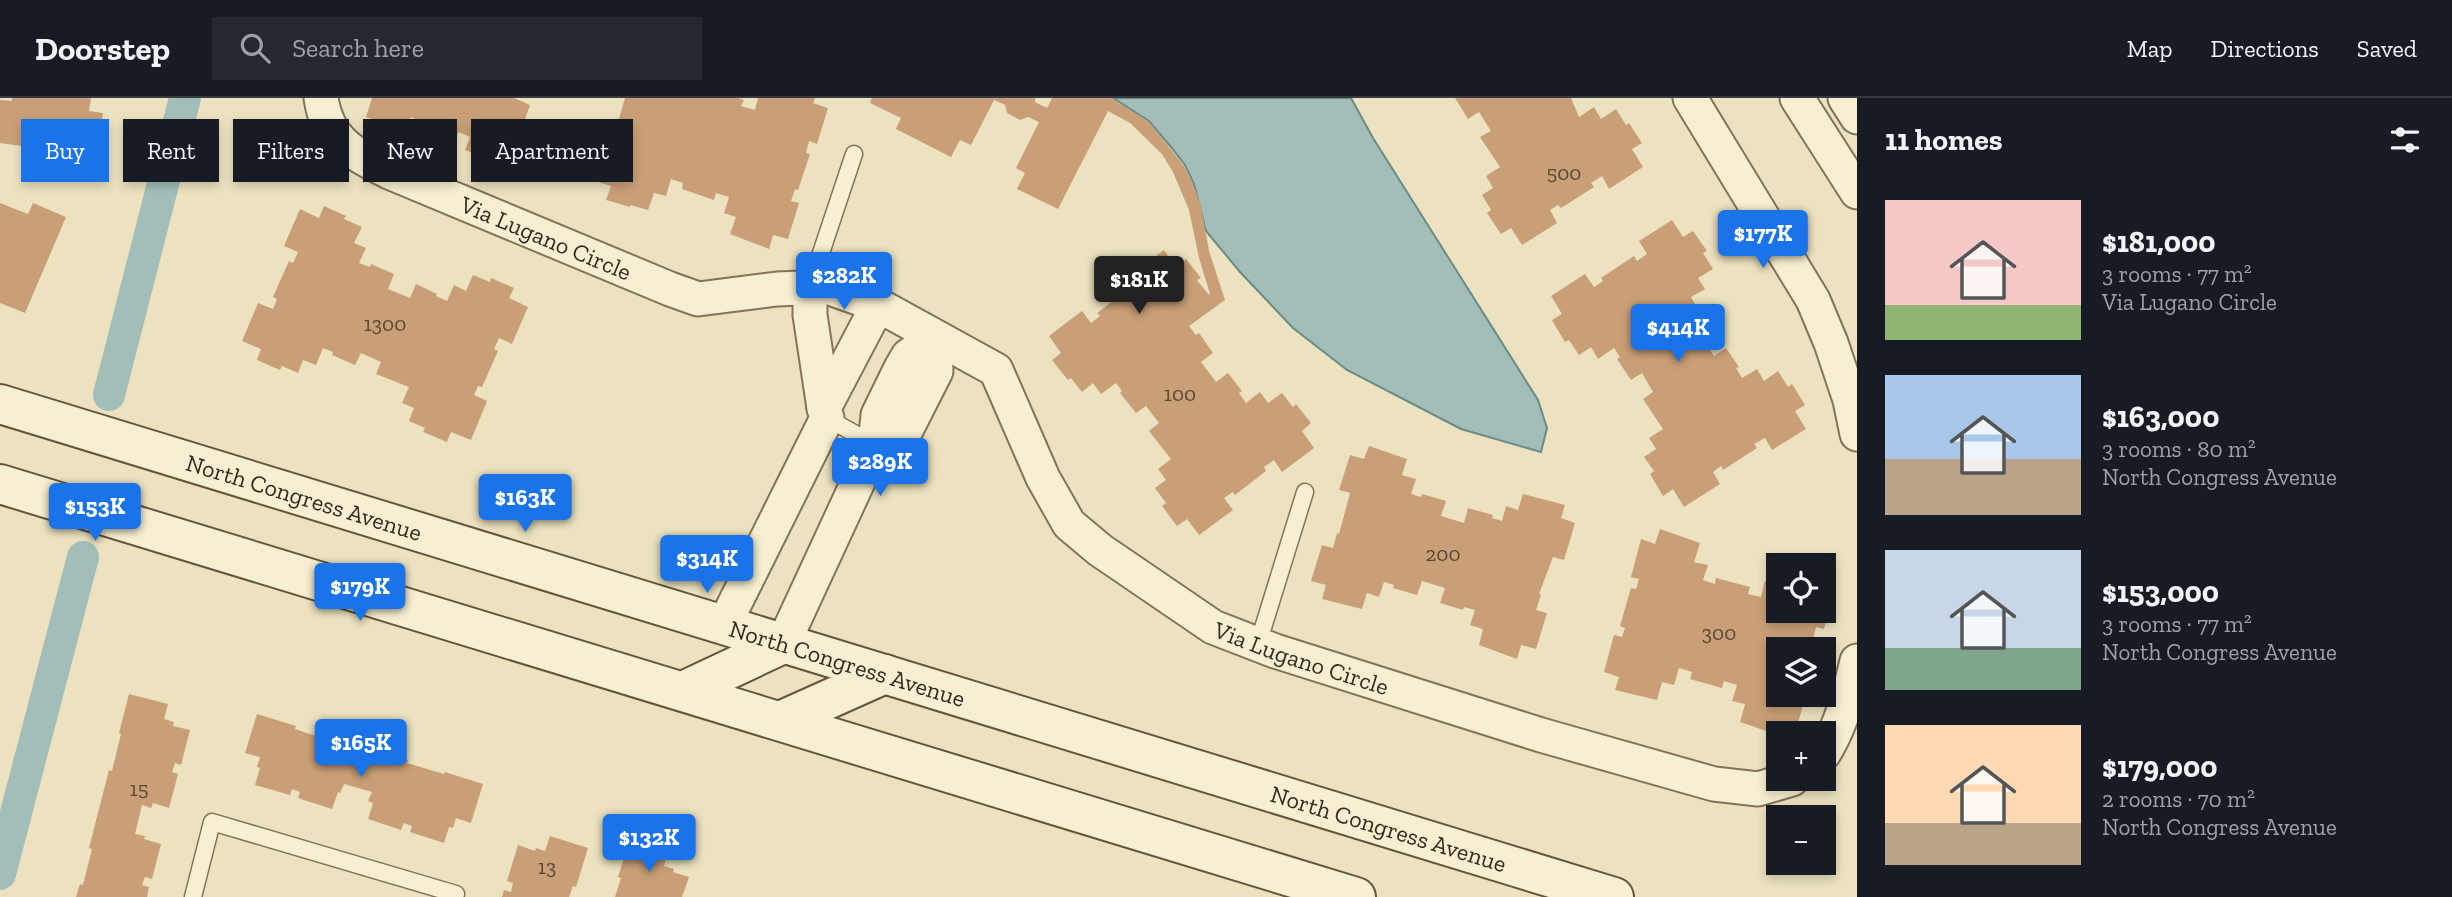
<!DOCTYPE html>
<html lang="en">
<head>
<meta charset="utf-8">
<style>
	:root { --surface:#171b24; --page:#242831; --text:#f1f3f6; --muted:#9ea1a6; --line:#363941; --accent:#1a73e8 }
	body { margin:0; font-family:"Zilla Slab",serif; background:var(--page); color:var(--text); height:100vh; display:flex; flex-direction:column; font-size:26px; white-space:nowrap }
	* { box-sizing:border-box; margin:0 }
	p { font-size:23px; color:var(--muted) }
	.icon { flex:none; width:38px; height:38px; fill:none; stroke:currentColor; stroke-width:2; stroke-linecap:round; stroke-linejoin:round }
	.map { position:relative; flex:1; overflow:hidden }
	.panel { display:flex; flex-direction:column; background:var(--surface); width:595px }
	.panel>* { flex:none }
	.guide { position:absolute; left:21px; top:21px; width:665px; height:63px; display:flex; gap:14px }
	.tools { position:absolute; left:1766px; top:455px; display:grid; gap:14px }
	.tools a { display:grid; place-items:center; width:70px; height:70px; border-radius:0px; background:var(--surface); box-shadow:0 4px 10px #0003; font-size:35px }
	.price { position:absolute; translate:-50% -60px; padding:0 16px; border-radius:7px; background:var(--accent); color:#fff; font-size:23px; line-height:46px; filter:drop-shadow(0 2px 4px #0008) }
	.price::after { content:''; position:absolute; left:50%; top:42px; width:21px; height:16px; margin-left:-10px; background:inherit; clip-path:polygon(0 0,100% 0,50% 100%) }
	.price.on { background:#222; color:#fff }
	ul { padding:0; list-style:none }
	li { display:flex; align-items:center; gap:21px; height:175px; padding:0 28px }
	li span { display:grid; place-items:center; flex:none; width:196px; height:140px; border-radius:0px; color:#555 }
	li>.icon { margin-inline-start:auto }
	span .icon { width:84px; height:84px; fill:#fffc; stroke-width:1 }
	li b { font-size:30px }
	h2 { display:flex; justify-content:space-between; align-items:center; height:84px; padding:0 28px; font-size:30px }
	.chip { padding:0 24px; border-radius:0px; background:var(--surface); box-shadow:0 4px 10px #0003; font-size:24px; line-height:63px }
	.chip.on { background:var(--accent); color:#fff }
	header { display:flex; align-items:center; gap:42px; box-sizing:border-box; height:98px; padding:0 35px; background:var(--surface); border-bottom:2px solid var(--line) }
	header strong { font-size:33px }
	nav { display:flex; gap:38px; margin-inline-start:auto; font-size:24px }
	.search { width:490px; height:63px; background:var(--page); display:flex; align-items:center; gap:18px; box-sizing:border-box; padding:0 24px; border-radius:0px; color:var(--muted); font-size:26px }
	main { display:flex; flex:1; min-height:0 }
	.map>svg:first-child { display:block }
	.water { fill:#a3beb8; stroke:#6a8c86; stroke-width:2 }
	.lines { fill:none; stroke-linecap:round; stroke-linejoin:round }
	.canal { stroke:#a3beb8; stroke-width:32 }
	.building { fill:#c99f77 }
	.lane-casing { stroke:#847358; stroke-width:19 }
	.street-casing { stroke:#847358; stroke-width:37 }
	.secondary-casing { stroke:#66543c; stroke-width:42 }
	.lane { stroke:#f7efd2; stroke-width:16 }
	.street { stroke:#f7efd2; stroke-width:33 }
	.secondary { stroke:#f7efd2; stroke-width:38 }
	.labels { text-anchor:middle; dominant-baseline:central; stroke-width:6; stroke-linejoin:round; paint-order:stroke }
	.number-label { font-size:21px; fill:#594734 }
	.street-label { font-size:24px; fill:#342a1d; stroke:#f4eccf }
</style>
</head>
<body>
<header>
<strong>Doorstep</strong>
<div class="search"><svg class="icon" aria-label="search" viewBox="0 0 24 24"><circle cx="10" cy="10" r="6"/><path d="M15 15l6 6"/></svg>Search here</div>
<nav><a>Map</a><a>Directions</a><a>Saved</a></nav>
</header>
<main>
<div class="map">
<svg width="1857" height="799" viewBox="0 0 1857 799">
	<rect width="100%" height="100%" fill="#ece2c0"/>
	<polygon class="water" points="1113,0 1351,0 1373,40 1538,302 1547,330 1541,354 1461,331 1347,272 1293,230 1240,174 1206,133 1194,86 1185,67 1171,49 1149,23"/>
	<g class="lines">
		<g class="canal">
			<polyline points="109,297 185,0"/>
			<polyline points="0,776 83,459"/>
		</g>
	</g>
	<g class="building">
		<polygon points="12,0 91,0 89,13 103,15 96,58 0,45 0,2 12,3"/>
		<polygon points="372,0 514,0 530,7 524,24 528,26 520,49 509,45 503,65 465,52 470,39 458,34 457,39 419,26 420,23 411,19 406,33 366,19"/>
		<polygon points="625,0 738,0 744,2 741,8 755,12 758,0 815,0 813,5 828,10 817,46 809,43 806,55 810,56 798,92 795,91 791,103 799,105 788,141 773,137 769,151 730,136 736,119 724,115 729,99 716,95 714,102 682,91 683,85 671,81 666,98 654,95 648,112 630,107 630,109 606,102 611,88 595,83 607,47 615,49 618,39 614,38"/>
		<polygon points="872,0 1035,0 1035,4 1047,10 1052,0 1111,0 1149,24 1184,68 1193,86 1201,108 1209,153 1225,202 1189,228 1196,237 1199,235 1213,255 1201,264 1216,284 1228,275 1242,293 1239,295 1246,305 1260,294 1268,305 1282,295 1293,309 1296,306 1311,325 1302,333 1314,350 1282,374 1274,362 1264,369 1266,373 1235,397 1233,394 1224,400 1233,412 1199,437 1187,421 1177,428 1162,408 1166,405 1155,390 1166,382 1158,371 1171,361 1149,333 1159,325 1146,308 1136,315 1120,295 1122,293 1116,285 1101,296 1093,285 1082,294 1071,280 1068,282 1052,262 1061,255 1049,238 1082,213 1091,225 1100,218 1097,215 1128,192 1131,196 1141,188 1132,176 1164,152 1176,169 1186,161 1201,180 1197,182 1209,197 1210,196 1199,160 1189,112 1173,74 1162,56 1130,25 1108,13 1058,111 1017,91 1025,75 1016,70 1039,24 1028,19 1020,22 1007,15 1005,7 994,2 971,47 960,42 951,59 896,31 901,20 870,5"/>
		<polygon points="1455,0 1571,0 1579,19 1594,9 1601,21 1616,11 1626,27 1629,25 1642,45 1632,51 1643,69 1609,91 1602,78 1591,85 1594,89 1561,110 1558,107 1550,112 1557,125 1522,147 1511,130 1501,136 1487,115 1491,112 1482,97 1493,90 1486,78 1500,69 1480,39 1491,33 1479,14 1468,21"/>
		<polygon points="0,105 28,116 33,105 66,119 25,215 0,205"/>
		<polygon points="324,108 346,118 344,121 362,129 354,145 366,150 359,165 370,169 371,166 394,176 388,191 410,200 416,186 437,196 436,198 447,203 454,187 466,193 473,177 490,184 491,180 514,190 509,200 528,209 512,246 499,240 494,251 498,253 482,289 478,288 474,297 487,303 471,342 451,334 447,344 423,334 425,330 409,323 414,310 402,305 409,289 376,276 381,264 361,255 355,267 332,257 333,254 323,250 316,267 303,262 298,275 282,268 280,272 257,262 261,251 242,243 258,205 273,211 277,201 273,199 289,163 293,165 298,154 284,148 300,111 319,120"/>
		<polygon points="1672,122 1683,139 1693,133 1707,153 1703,155 1713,171 1698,180 1705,191 1691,199 1697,210 1700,208 1713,228 1700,237 1714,258 1726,250 1739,269 1736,270 1742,280 1757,271 1764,283 1778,273 1788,289 1792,286 1805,307 1795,313 1806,331 1772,352 1765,340 1754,346 1757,350 1723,372 1721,368 1713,374 1720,386 1684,409 1673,391 1663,398 1650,376 1654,373 1644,359 1656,351 1649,340 1663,331 1643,301 1653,294 1642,275 1631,282 1617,261 1620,259 1614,250 1598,261 1591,249 1579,257 1569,242 1565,244 1552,222 1562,216 1551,198 1585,176 1594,189 1603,183 1601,180 1634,158 1637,163 1647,156 1639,143"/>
		<polygon points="1369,348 1407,361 1402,377 1416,381 1411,396 1421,399 1422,396 1446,403 1441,418 1464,425 1468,410 1493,417 1492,420 1502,423 1506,408 1518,412 1523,396 1565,407 1561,420 1575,425 1564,462 1553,459 1539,496 1541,497 1536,512 1547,515 1536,551 1521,547 1517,561 1479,547 1483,531 1470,527 1475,512 1464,509 1463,512 1440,505 1445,490 1422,483 1417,497 1393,490 1394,487 1384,484 1379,499 1367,495 1362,511 1322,501 1326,487 1311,483 1322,447 1333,450 1337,435 1339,436 1350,395 1339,392 1350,357 1364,361"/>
		<polygon points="1660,431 1700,445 1694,464 1708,467 1703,482 1715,486 1716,480 1750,489 1748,496 1761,499 1765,483 1778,486 1778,513 1824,513 1824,492 1834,495 1824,531 1816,529 1813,541 1817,542 1814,551 1778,551 1778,597 1806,597 1797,628 1782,623 1778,637 1740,624 1745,606 1732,603 1737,587 1724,583 1722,590 1690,581 1692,574 1679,570 1674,587 1662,584 1657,602 1615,592 1619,579 1604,574 1614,537 1622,539 1625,530 1620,528 1631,490 1636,491 1639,481 1631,479 1641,441 1655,446"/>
		<polygon points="129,596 168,606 164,621 174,624 173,628 190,632 181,667 175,665 172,674 178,676 169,710 153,705 151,710 142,707 135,736 145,738 144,741 161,746 152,781 145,779 142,787 149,789 147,799 76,799 80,786 83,787 92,751 89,750 109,672 112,673 121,636 119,635"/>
		<polygon points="257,616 296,628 295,631 330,643 331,640 408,662 407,665 444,676 445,674 483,686 471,725 456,720 453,730 449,729 444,745 410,734 412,728 404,725 401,732 368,721 373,705 368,703 372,694 344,686 340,695 338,694 332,711 298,700 300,694 292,691 290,697 255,687 260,670 257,669 260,659 245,655"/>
		<polygon points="550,738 588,750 576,789 573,788 569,799 502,799 504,792 511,794 513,785 507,783 518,747 535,753 536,750 545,753"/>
		<polygon points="630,741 668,752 664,768 674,771 673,774 689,779 682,799 615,799 621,780 618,779"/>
	</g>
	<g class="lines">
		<defs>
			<g id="lane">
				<polyline points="810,188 854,56"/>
				<polyline points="827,320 875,347"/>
				<polyline points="1258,546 1305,394"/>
				<polyline points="193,799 212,724 456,796 455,799"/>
			</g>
			<g id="street">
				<path id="s1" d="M321,0c6,43 32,55 68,74l281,117 28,10 79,-10 50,-2 51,18 118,65 47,108 26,46 31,26 113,77 62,24 266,84 173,49 44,5 34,-10"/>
				<polyline points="1690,0 1813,202 1831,245 1850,302 1857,336"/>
				<polyline points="1797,0 1857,94"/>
				<polyline points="1845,0 1857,19"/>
				<polyline points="810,188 810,217 824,310"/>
				<polyline points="875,347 878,317 901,270 908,258 934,240"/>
				<polyline points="724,527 827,320 824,310 878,207"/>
				<polyline points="783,546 875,347 906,332 936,273 934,240"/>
				<path d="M1824,655c18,-29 25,-59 33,-92"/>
			</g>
			<g id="secondary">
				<path id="s2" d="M0,306l1614,493"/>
				<polyline points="0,386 1356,799"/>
				<polyline points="683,593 783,546"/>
				<polyline points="780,623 885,576"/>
			</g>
		</defs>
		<use href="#lane" class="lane-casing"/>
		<use href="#street" class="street-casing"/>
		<use href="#secondary" class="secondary-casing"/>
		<use href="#lane" class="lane"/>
		<use href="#street" class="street"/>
		<use href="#secondary" class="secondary"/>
	</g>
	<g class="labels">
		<g class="number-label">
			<text x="1564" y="74">500</text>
			<text x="385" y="225">1300</text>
			<text x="1180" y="295">100</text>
			<text x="1443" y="455">200</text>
			<text x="1719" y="534">300</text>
			<text x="139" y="690">15</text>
			<text x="547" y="768">13</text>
		</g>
		<g class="street-label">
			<text stroke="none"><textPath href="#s1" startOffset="276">Via Lugano Circle</textPath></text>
			<text stroke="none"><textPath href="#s2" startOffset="318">North Congress Avenue</textPath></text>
			<text stroke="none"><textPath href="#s1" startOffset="1200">Via Lugano Circle</textPath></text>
			<text stroke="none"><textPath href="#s2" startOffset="886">North Congress Avenue</textPath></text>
			<text stroke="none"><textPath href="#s2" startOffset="1452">North Congress Avenue</textPath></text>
		</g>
	</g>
</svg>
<div class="tools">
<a><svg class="icon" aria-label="locate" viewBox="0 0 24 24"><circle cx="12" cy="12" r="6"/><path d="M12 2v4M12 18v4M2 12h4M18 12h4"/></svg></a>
<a><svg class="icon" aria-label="layers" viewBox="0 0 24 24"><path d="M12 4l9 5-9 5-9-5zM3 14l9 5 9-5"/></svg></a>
<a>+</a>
<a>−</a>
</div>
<b class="price" style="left:1763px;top:172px">$177K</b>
<b class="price" style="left:844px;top:214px">$282K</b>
<b class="price on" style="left:1139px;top:218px">$181K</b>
<b class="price" style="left:1678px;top:266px">$414K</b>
<b class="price" style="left:880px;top:400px">$289K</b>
<b class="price" style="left:525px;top:436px">$163K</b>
<b class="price" style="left:95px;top:445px">$153K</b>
<b class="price" style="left:707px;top:497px">$314K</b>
<b class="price" style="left:360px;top:525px">$179K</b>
<b class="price" style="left:361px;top:681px">$165K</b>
<b class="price" style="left:649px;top:776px">$132K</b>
<div class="guide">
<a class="chip on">Buy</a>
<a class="chip">Rent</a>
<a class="chip">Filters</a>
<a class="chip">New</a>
<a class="chip">Apartment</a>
</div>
</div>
<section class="panel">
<h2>11 homes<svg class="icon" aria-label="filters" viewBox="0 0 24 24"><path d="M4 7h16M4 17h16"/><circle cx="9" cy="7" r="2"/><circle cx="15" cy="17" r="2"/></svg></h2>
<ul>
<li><span style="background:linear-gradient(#f6c9c9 75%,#8fb573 0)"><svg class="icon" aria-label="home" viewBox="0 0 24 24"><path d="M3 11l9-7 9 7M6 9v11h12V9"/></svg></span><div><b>$181,000</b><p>3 rooms · 77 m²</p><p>Via Lugano Circle</p></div></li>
<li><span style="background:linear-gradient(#a9c7e8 60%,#b9a48a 0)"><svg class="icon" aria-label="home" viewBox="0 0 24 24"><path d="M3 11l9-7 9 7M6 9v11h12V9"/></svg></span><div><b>$163,000</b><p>3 rooms · 80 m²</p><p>North Congress Avenue</p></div></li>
<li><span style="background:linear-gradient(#c9d6e8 70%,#7fa58c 0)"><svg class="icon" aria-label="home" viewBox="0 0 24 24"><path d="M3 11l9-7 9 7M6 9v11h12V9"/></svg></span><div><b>$153,000</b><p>3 rooms · 77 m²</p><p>North Congress Avenue</p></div></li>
<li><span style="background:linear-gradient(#ffd9b3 70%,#b9a48a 0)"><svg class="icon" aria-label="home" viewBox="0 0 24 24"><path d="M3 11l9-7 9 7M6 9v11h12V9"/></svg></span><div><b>$179,000</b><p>2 rooms · 70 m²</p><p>North Congress Avenue</p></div></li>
</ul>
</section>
</main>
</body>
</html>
